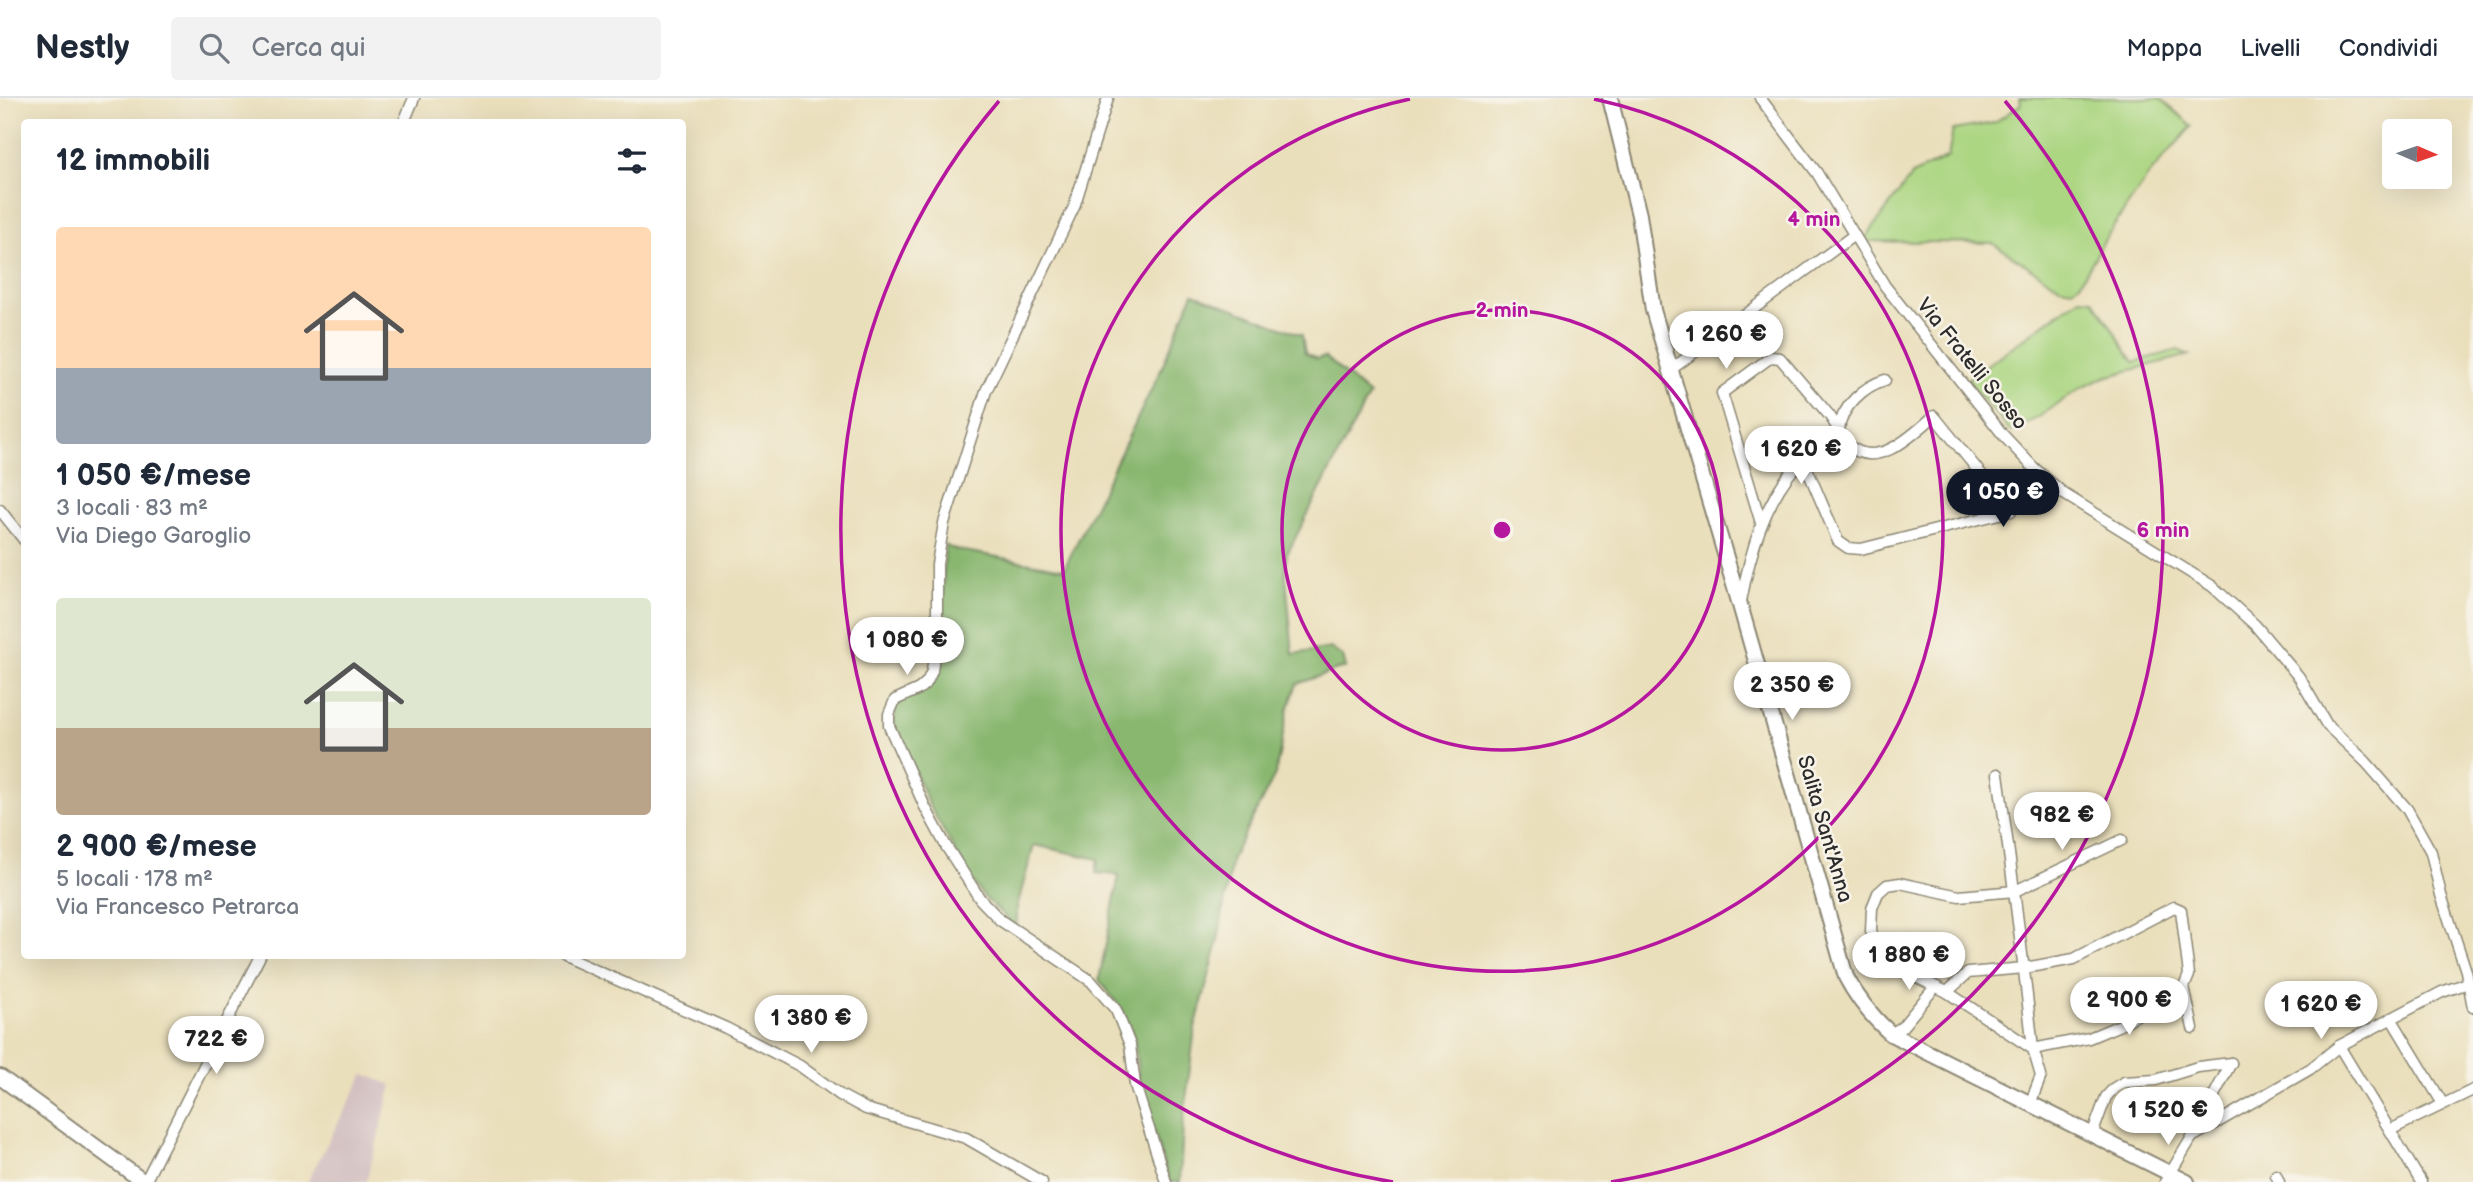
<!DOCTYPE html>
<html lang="it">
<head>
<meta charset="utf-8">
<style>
	:root { --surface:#fff; --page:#f2f2f3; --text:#1f2937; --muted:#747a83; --line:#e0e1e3; --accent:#111827 }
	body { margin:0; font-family:"Balsamiq Sans",sans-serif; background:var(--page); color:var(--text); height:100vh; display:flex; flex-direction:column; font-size:26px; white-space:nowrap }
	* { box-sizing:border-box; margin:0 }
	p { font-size:23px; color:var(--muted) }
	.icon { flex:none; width:38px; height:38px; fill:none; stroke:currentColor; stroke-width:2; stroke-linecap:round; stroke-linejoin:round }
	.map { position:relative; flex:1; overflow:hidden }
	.details { position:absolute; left:21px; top:21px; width:665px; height:840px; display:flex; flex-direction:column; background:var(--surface); border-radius:7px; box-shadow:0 7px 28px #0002 }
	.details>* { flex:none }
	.needle { width:46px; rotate:92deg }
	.controls { position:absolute; left:2382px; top:21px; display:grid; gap:14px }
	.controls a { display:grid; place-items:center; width:70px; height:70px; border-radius:7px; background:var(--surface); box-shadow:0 7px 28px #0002; font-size:35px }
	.price { position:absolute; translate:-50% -60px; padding:0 16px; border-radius:24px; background:#fff; color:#222; font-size:23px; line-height:46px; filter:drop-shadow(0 2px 4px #0008) }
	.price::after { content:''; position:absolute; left:50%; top:42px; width:21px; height:16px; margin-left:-10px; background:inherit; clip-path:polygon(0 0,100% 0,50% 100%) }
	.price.on { background:var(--accent); color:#fff }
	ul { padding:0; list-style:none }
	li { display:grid; align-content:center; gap:14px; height:371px; padding:0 35px }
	li span { display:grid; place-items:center; height:217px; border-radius:7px; color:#555 }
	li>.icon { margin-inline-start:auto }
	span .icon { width:126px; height:126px; fill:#fffc; stroke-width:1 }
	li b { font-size:30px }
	h2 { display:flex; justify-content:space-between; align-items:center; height:84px; padding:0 35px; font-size:30px }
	header { display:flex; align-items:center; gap:42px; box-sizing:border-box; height:98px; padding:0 35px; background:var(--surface); border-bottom:2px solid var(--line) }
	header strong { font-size:33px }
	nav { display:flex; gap:38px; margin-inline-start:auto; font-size:24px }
	.search { width:490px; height:63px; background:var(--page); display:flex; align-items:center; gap:18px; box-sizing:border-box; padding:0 24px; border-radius:7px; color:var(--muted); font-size:26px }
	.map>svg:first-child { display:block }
	.industrial { fill:#d2bfc1 }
	.green { fill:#acd682; stroke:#6c8056; stroke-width:2 }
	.forest { fill:#89b770; stroke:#5a714e; stroke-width:2 }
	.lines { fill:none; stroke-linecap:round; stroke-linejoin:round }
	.street-casing { stroke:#8a8573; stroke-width:13 }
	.secondary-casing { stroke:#8a8573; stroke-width:18 }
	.street { stroke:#fff; stroke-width:10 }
	.secondary { stroke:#fff; stroke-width:14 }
	.ring { fill:none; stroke:#b5179e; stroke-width:3.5 }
	.labels { text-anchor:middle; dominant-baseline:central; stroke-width:5; stroke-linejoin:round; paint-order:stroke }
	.street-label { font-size:21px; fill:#2b2b2b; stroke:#f7f3e8 }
	.centre { fill:#b5179e; stroke:#f7f3e8; stroke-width:3.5 }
	.ring-label { font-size:21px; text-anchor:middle; font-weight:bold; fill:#b5179e; stroke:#f7f3e8; stroke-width:5; stroke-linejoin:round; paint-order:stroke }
</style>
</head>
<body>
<header>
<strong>Nestly</strong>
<div class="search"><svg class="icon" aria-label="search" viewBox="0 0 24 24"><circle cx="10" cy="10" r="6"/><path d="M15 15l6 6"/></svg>Cerca qui</div>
<nav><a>Mappa</a><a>Livelli</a><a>Condividi</a></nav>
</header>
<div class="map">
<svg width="2473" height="1084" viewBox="0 0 2473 1084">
	<rect width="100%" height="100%" fill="#f7f3e8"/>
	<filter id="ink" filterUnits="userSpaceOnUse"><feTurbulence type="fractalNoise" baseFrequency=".0143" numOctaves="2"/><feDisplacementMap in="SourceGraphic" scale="14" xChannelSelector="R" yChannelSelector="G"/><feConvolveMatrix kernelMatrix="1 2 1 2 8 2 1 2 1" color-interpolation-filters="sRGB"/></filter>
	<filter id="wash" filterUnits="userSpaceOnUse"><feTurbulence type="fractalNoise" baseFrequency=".00686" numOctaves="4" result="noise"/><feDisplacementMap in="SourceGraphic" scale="28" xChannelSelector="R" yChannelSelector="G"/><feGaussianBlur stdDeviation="1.57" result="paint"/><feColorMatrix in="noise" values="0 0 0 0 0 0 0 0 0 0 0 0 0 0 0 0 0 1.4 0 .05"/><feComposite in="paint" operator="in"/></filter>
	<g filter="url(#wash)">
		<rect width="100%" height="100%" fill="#eadfbb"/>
		<polygon class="industrial" points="364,976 392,987 366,1084 307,1084"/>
		<g class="green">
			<polygon points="2020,0 2160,0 2192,28 2151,74 2107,138 2080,185 2073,191 2060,189 1992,145 1863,143 1912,77 1948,59 1953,32 1994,25 2021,6"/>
			<polygon points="2080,200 2093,201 2134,264 2178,252 2189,257 2105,279 2079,291 2039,319 2011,334 1966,282"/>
		</g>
		<polygon class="forest" points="1193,195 1302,237 1305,255 1317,261 1325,259 1369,297 1287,456 1285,469 1293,556 1331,550 1343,559 1346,569 1297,586 1288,612 1275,677 1232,760 1217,848 1195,930 1183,1026 1180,1084 1169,1084 1139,985 1135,946 1130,929 1121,910 1099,882 1119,777 1096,775 1098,761 1034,747 1017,809 1017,830 982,797 967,775 928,705 894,626 895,608 936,572 940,557 945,447 953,451 1064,471 1159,276"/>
	</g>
	<g filter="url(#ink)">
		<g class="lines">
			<defs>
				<g id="street">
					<polyline points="1108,0 1074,109 986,293 944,425 937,466 937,535 932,573 927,584 919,591 895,602 889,616 889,628 925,709 946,748 980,801 1000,822 1091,883 1116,912 1130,947 1135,987 1166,1084"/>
					<polyline points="1760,0 1817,75 1885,188 2004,338 2033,369 2064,396 2212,488 2255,527 2299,579 2327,627 2366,664 2407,711 2431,754 2441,797 2466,873 2473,909"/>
					<polyline points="404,24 414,0"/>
					<polyline points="1669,273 1854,137"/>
					<polyline points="0,412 24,442"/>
					<path d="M1761,425l-39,-130 49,-36 9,1c16,19 33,38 49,57 7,9 11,20 18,28 27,30 66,-8 87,-27l77,95 -150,38 -13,-1 -10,-7 -35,-82"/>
					<path d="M1741,503c9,-48 23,-99 56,-136 13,-13 28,-24 42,-35 2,-23 25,-44 46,-50"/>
					<polyline points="563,858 726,930 800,968 840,997 866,1011 966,1040 1042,1084"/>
					<polyline points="2184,889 2193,930"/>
					<path d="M1947,894l21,-19 56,-5 50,-9 100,-52 7,3 8,65 -5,12 -64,38 -31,13 -56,11c-10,-92 -22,-184 -35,-275"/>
					<polyline points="2391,920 2443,1006"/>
					<polyline points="1891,936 1902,929 1935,889"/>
					<polyline points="2339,948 2421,1084"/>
					<polyline points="2030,1006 2041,978 2033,951 1947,894 1889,866 1877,851 1871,833 1872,810 1878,795 1887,787 1900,785 1959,798 2015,793 2122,742"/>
					<polyline points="2390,1032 2473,992"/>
					<polyline points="2092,1037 2106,999 2114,990 2124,984 2156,982 2198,969 2231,965"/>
					<polyline points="2192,1039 2310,971 2339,948 2442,894 2468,885"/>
					<polyline points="2276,1077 2279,1084"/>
					<polyline points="145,1084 260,858"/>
					<polyline points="2165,1084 2192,1039 2231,965"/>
				</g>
				<g id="secondary">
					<path d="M1610,0l29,117 14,95 87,295 106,372c12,23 26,40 45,57l296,148"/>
					<polyline points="0,979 144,1084"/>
				</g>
			</defs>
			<use href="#street" class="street-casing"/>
			<use href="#secondary" class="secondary-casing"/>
			<use href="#street" class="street"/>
			<use href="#secondary" class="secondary"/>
		</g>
	</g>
	<g class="ring">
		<circle cx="1502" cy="432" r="220"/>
		<path d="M1594 1A441 441 0 1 1 1410 1"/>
		<path d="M1393 1084A661 661 0 0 1 999 3M2005 3A661 661 0 0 1 1611 1084"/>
	</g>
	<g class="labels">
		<g class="street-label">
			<text transform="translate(1972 266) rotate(51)">Via Fratelli Sosso</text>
			<text transform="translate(1825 731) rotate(74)">Salita Sant'Anna</text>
		</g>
	</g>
	<circle cx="1502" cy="432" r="10" class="centre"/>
	<g class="ring-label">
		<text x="1814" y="128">4 min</text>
		<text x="1502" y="219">2 min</text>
		<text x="2163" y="439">6 min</text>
	</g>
</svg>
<div class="controls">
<a><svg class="needle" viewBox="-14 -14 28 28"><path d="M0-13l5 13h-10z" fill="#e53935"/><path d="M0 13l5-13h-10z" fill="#747a83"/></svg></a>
</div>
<b class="price" style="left:1726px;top:273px">1 260 €</b>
<b class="price" style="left:1801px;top:388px">1 620 €</b>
<b class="price on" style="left:2003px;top:431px">1 050 €</b>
<b class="price" style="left:907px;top:579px">1 080 €</b>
<b class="price" style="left:1792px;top:624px">2 350 €</b>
<b class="price" style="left:2062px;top:754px">982 €</b>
<b class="price" style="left:1909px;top:894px">1 880 €</b>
<b class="price" style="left:2129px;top:939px">2 900 €</b>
<b class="price" style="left:2321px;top:943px">1 620 €</b>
<b class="price" style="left:811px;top:957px">1 380 €</b>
<b class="price" style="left:216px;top:978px">722 €</b>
<b class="price" style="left:2168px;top:1049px">1 520 €</b>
<section class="details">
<h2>12 immobili<svg class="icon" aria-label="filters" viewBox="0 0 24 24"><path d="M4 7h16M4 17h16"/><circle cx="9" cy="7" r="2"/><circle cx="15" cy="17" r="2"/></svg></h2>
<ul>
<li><span style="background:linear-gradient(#ffd9b3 65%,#9aa5b1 0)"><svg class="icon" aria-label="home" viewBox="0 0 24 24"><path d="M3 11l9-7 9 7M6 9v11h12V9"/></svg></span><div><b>1 050 €/mese</b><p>3 locali · 83 m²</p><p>Via Diego Garoglio</p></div></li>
<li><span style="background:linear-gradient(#dfe7d0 60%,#b9a48a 0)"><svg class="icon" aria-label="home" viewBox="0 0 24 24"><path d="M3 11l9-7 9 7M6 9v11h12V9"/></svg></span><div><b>2 900 €/mese</b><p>5 locali · 178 m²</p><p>Via Francesco Petrarca</p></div></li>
</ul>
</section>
</div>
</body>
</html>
